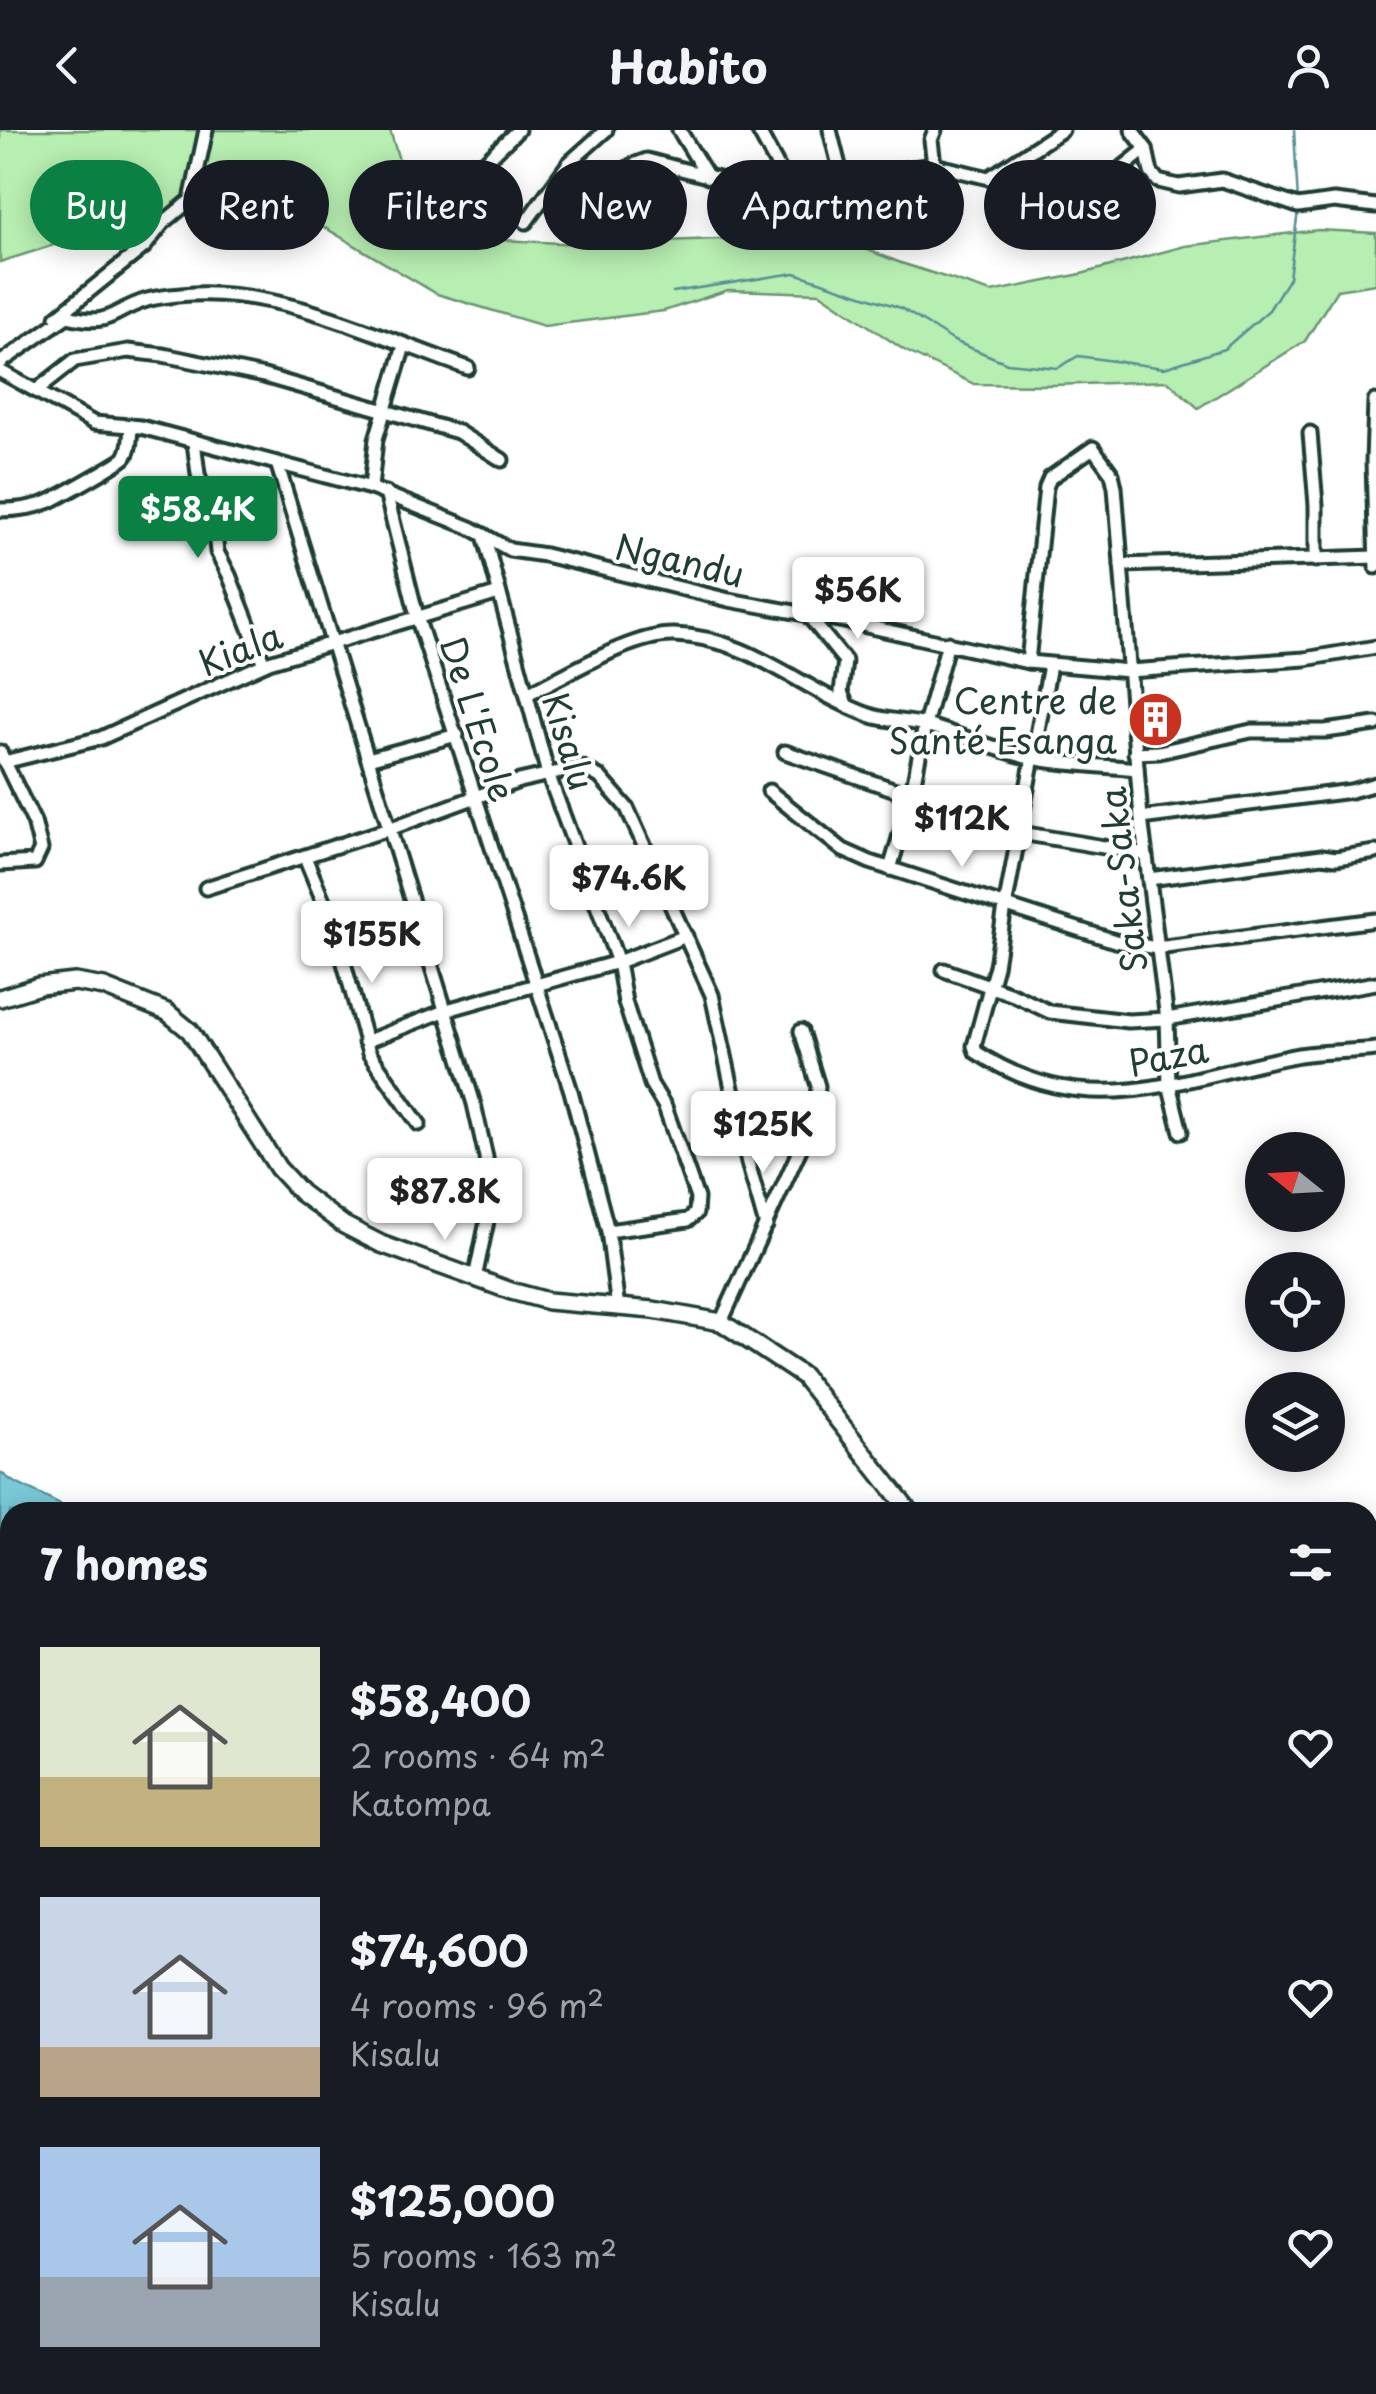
<!DOCTYPE html>
<html lang="en">
<head>
<meta charset="utf-8">
<style>
	:root { --surface:#171b24; --page:#20242c; --text:#f1f3f6; --muted:#9ea1a6; --accent:#0b8043 }
	body { margin:0; font-family:"Playpen Sans",sans-serif; background:var(--page); color:var(--text); height:100vh; display:flex; flex-direction:column; font-size:38px; white-space:nowrap }
	* { box-sizing:border-box; margin:0 }
	p { font-size:32px; color:var(--muted) }
	.icon { flex:none; width:55px; height:55px; fill:none; stroke:currentColor; stroke-width:2; stroke-linecap:round; stroke-linejoin:round }
	.map { position:relative; flex:1; overflow:hidden }
	.panel { position:absolute; left:0px; top:1372px; width:1378px; height:892px; display:flex; flex-direction:column; background:var(--surface); border-radius:30px 30px 0 0; box-shadow:0 5px 25px #0003 }
	.panel>* { flex:none }
	.guide { position:absolute; left:30px; top:30px; width:1318px; height:90px; display:flex; gap:20px }
	.needle { width:65px; rotate:288deg }
	.buttons { position:absolute; left:1245px; top:1002px; display:grid; gap:20px }
	.buttons a { display:grid; place-items:center; width:100px; height:100px; border-radius:50%; background:var(--surface); box-shadow:0 5px 25px #0003; font-size:50px }
	.price { position:absolute; translate:-50% -85px; padding:0 22px; border-radius:10px; background:#fff; color:#222; font-size:32px; line-height:65px; filter:drop-shadow(0 2px 5px #0008) }
	.price::after { content:''; position:absolute; left:50%; top:60px; width:30px; height:22px; margin-left:-15px; background:inherit; clip-path:polygon(0 0,100% 0,50% 100%) }
	.price.active { background:var(--accent); color:#fff }
	ul { padding:0; list-style:none }
	li { display:flex; align-items:center; gap:30px; height:250px; padding:0 40px }
	li span { display:grid; place-items:center; flex:none; width:280px; height:200px; border-radius:0px; color:#555 }
	li>.icon { margin-inline-start:auto }
	span .icon { width:120px; height:120px; fill:#fffc; stroke-width:1 }
	li b { font-size:42px }
	h2 { display:flex; justify-content:space-between; align-items:center; height:120px; padding:0 40px; font-size:42px }
	.chip { padding:0 35px; border-radius:45px; background:var(--surface); box-shadow:0 5px 25px #0003; font-size:35px; line-height:90px }
	.chip.active { background:var(--accent); color:#fff }
	header { display:flex; justify-content:space-between; align-items:center; height:130px; padding:0 40px; background:var(--surface); font-size:45px; font-weight:700 }
	.map>svg:first-child { display:block }
	.green { fill:#b7eeb1; stroke:#6b9672; stroke-width:2.5 }
	.water { fill:#7ac8d7; stroke:#569096; stroke-width:2.5 }
	.lines { fill:none; stroke-linecap:round; stroke-linejoin:round }
	.stream { stroke:#569096; stroke-width:2.5 }
	.street-casing { stroke:#1f3d34; stroke-width:19 }
	.secondary-casing { stroke:#1f3d34; stroke-width:22 }
	.street { stroke:#fff; stroke-width:11 }
	.secondary { stroke:#fff; stroke-width:15 }
	.labels { text-anchor:middle; dominant-baseline:central; stroke-width:8; stroke-linejoin:round; paint-order:stroke }
	.street-label { font-size:35px; fill:#1f3d34; stroke:#fff }
	.poi-label { font-size:35px; fill:#1f3d34; stroke:#fff; text-anchor:end }
</style>
</head>
<body>
<header><svg class="icon" aria-label="back" viewBox="0 0 24 24"><path d="M15 5l-7 7 7 7"/></svg>Habito<svg class="icon" aria-label="person" viewBox="0 0 24 24"><circle cx="12" cy="8" r="4"/><path d="M4 21q1-7 8-7t8 7"/></svg></header>
<div class="map">
<svg width="1376" height="2264" viewBox="0 0 1376 2264">
	<rect width="100%" height="100%" fill="#fff"/>
	<filter id="ink" filterUnits="userSpaceOnUse"><feTurbulence type="fractalNoise" baseFrequency=".01" numOctaves="2"/><feDisplacementMap in="SourceGraphic" scale="20" xChannelSelector="R" yChannelSelector="G"/><feConvolveMatrix kernelMatrix="1 2 1 2 8 2 1 2 1" color-interpolation-filters="sRGB"/></filter>
	<g filter="url(#ink)">
		<g class="green">
			<polygon points="0,0 390,0 401,37 439,80 481,109 579,114 830,105 901,133 991,162 1081,144 1185,116 1318,100 1376,103 1376,154 1337,160 1305,211 1198,278 1168,251 1053,255 974,254 904,220 820,163 728,160 664,181 544,196 437,164 327,99 253,75 152,84 0,132"/>
			<polygon points="1017,2255 1138,2255 1141,2264 1017,2264"/>
		</g>
		<g class="water">
			<polygon points="0,1342 12,1351 75,1382 10,1382 10,1410 0,1404"/>
			<polygon points="753,1374 784,1382 673,1382 686,1377"/>
		</g>
		<g class="lines">
			<g class="stream">
				<polyline points="1294,0 1298,73"/>
				<polyline points="673,162 795,143 901,178 954,211 1007,233 1058,238 1078,226 1164,238 1224,219 1269,180 1289,148 1298,81"/>
			</g>
			<defs>
				<g id="street">
					<polyline points="679,0 708,47"/>
					<polyline points="758,0 784,48"/>
					<polyline points="830,0 841,44"/>
					<polyline points="1132,0 1146,19 1151,42 1158,51 1179,56 1222,50 1298,76 1334,71 1376,76"/>
					<polyline points="934,35 931,10 935,0"/>
					<polyline points="561,45 608,52 631,36 647,30 730,52 891,41 934,35 989,48 1062,0"/>
					<polyline points="428,78 464,52 518,0"/>
					<polyline points="1029,88 1116,43 1146,19"/>
					<polyline points="526,92 569,33 606,0"/>
					<polyline points="57,187 145,116 163,93 191,70 206,0"/>
					<path d="M0,233l67,-47c47,11 41,-4 80,-16 14,-4 31,-5 46,-6 93,-4 188,44 275,74"/>
					<polyline points="0,241 94,293 141,297 371,358 471,398 510,420 545,425 729,470 844,491 1028,532 1129,541 1305,529 1376,517"/>
					<polyline points="38,259 75,230 128,221 163,225 264,246 458,302 502,330"/>
					<polyline points="1375,271 1373,332 1376,437"/>
					<polyline points="1310,303 1316,375 1316,430"/>
					<polyline points="194,312 198,344 214,394 217,422 229,445 264,534"/>
					<polyline points="277,333 474,974 486,1027 490,1077 475,1148"/>
					<polyline points="371,358 376,309 404,216"/>
					<polyline points="386,363 418,490 571,961 608,1101 618,1178"/>
					<path d="M0,380c16,0 33,-2 48,-8 9,-4 74,-40 77,-45 6,-9 5,-21 6,-31"/>
					<polyline points="484,405 548,644 618,832 625,872 651,954 665,977 697,1068 696,1083 688,1090 608,1101"/>
					<polyline points="1121,435 1376,427"/>
					<polyline points="807,484 845,531 841,562 846,574"/>
					<polyline points="1028,532 1046,357 1050,348 1093,318 1112,344 1115,357 1141,688 1167,889 1169,954 1181,1002"/>
					<path d="M1050,535l-46,248 -8,53 -22,80 2,6c113,74 205,25 323,3 25,-4 51,-3 77,-6"/>
					<path d="M527,564c40,-18 103,-60 147,-59 76,2 127,55 195,80 19,7 40,5 60,11 34,10 67,24 102,32 33,7 71,7 106,11"/>
					<polyline points="0,622 34,692 41,719 35,732 0,734"/>
					<polyline points="785,622 1021,703 1145,724"/>
					<polyline points="1135,623 1159,622 1251,601 1325,601 1376,594"/>
					<polyline points="368,629 457,605"/>
					<polyline points="4,632 101,608 269,532 499,463"/>
					<polyline points="769,661 843,720 870,732 1115,811 1157,818 1376,790"/>
					<polyline points="1141,688 1351,661 1376,654"/>
					<polyline points="305,727 334,797 369,923 419,994"/>
					<polyline points="890,739 911,668 925,595 948,513"/>
					<polyline points="1149,749 1322,726 1336,728 1376,722"/>
					<polyline points="206,758 389,699 519,651 581,637 600,647 627,678 712,865 748,1033 766,1096"/>
					<polyline points="944,840 1014,865 1050,882 1128,891 1167,889 1376,853"/>
					<polyline points="365,912 447,880 618,832 686,806"/>
					<polyline points="721,1192 816,984 818,956 801,901"/>
					<polyline points="1368,1744 1376,1758"/>
					<polyline points="1368,1861 1376,1872"/>
				</g>
				<g id="secondary">
					<polyline points="0,868 39,856 75,852 104,857 167,882 190,901 278,1038 301,1063 344,1095 381,1114 511,1161 548,1171 653,1180 721,1192 803,1246 910,1382"/>
					<polyline points="1368,2195 1376,2207"/>
				</g>
			</defs>
			<use href="#street" class="street-casing"/>
			<use href="#secondary" class="secondary-casing"/>
			<use href="#street" class="street"/>
			<use href="#secondary" class="secondary"/>
		</g>
	</g>
	<defs>
		<symbol id="building-disc" viewBox="-11 -11 22 22"><circle r="9.5" fill="#c8321e" stroke="#fff"/><path d="M-4-6H4V6H1V3H-1V6H-4ZM-2.5-4.3h1.7v1.8h-1.7ZM.8-4.3h1.7v1.8H.8ZM-2.5-1h1.7V.8h-1.7ZM.8-1h1.7V.8H.8Z" fill="#fff"/></symbol>
	</defs>
	<g fill-rule="evenodd">
		<use href="#building-disc" x="1124" y="558" width="63" height="63"/>
	</g>
	<g class="labels">
		<g class="street-label">
			<text transform="translate(680 429) rotate(13)">Ngandu</text>
			<text transform="translate(240 518) rotate(-21)">Kiala</text>
			<text transform="translate(479 589) rotate(72)">De L'Ecole</text>
			<text transform="translate(570 611) rotate(73)">Kisalu</text>
			<text transform="translate(1122 750) rotate(-97)">Saka-Saka</text>
			<text transform="translate(1168 925) rotate(-11)">Paza</text>
		</g>
		<g class="poi-label">
			<text x="1117" y="569">Centre de<tspan x="1117" dy="40">Santé Esanga</tspan></text>
		</g>
	</g>
</svg>
<div class="buttons">
<a><svg class="needle" viewBox="-14 -14 28 28"><path d="M0-13l5 13h-10z" fill="#e53935"/><path d="M0 13l5-13h-10z" fill="#9ea1a6"/></svg></a>
<a><svg class="icon" aria-label="locate" viewBox="0 0 24 24"><circle cx="12" cy="12" r="6"/><path d="M12 2v4M12 18v4M2 12h4M18 12h4"/></svg></a>
<a><svg class="icon" aria-label="layers" viewBox="0 0 24 24"><path d="M12 4l9 5-9 5-9-5zM3 14l9 5 9-5"/></svg></a>
</div>
<b class="price active" style="left:198px;top:431px">$58.4K</b>
<b class="price" style="left:858px;top:512px">$56K</b>
<b class="price" style="left:962px;top:740px">$112K</b>
<b class="price" style="left:629px;top:800px">$74.6K</b>
<b class="price" style="left:372px;top:856px">$155K</b>
<b class="price" style="left:763px;top:1046px">$125K</b>
<b class="price" style="left:445px;top:1113px">$87.8K</b>
<div class="guide">
<a class="chip active">Buy</a>
<a class="chip">Rent</a>
<a class="chip">Filters</a>
<a class="chip">New</a>
<a class="chip">Apartment</a>
<a class="chip">House</a>
</div>
<section class="panel">
<h2>7 homes<svg class="icon" aria-label="filters" viewBox="0 0 24 24"><path d="M4 7h16M4 17h16"/><circle cx="9" cy="7" r="2"/><circle cx="15" cy="17" r="2"/></svg></h2>
<ul>
<li><span style="background:linear-gradient(#dfe7d0 65%,#c2b280 0)"><svg class="icon" aria-label="home" viewBox="0 0 24 24"><path d="M3 11l9-7 9 7M6 9v11h12V9"/></svg></span><div><b>$58,400</b><p>2 rooms · 64 m²</p><p>Katompa</p></div><svg class="icon" aria-label="heart" viewBox="0 0 24 24"><path d="M12 20l-8-8c-3-5 5-10 8-4 3-6 11-1 8 4z"/></svg></li>
<li><span style="background:linear-gradient(#c9d6e8 75%,#b9a48a 0)"><svg class="icon" aria-label="home" viewBox="0 0 24 24"><path d="M3 11l9-7 9 7M6 9v11h12V9"/></svg></span><div><b>$74,600</b><p>4 rooms · 96 m²</p><p>Kisalu</p></div><svg class="icon" aria-label="heart" viewBox="0 0 24 24"><path d="M12 20l-8-8c-3-5 5-10 8-4 3-6 11-1 8 4z"/></svg></li>
<li><span style="background:linear-gradient(#a9c7e8 65%,#9aa5b1 0)"><svg class="icon" aria-label="home" viewBox="0 0 24 24"><path d="M3 11l9-7 9 7M6 9v11h12V9"/></svg></span><div><b>$125,000</b><p>5 rooms · 163 m²</p><p>Kisalu</p></div><svg class="icon" aria-label="heart" viewBox="0 0 24 24"><path d="M12 20l-8-8c-3-5 5-10 8-4 3-6 11-1 8 4z"/></svg></li>
</ul>
</section>
</div>
</body>
</html>
